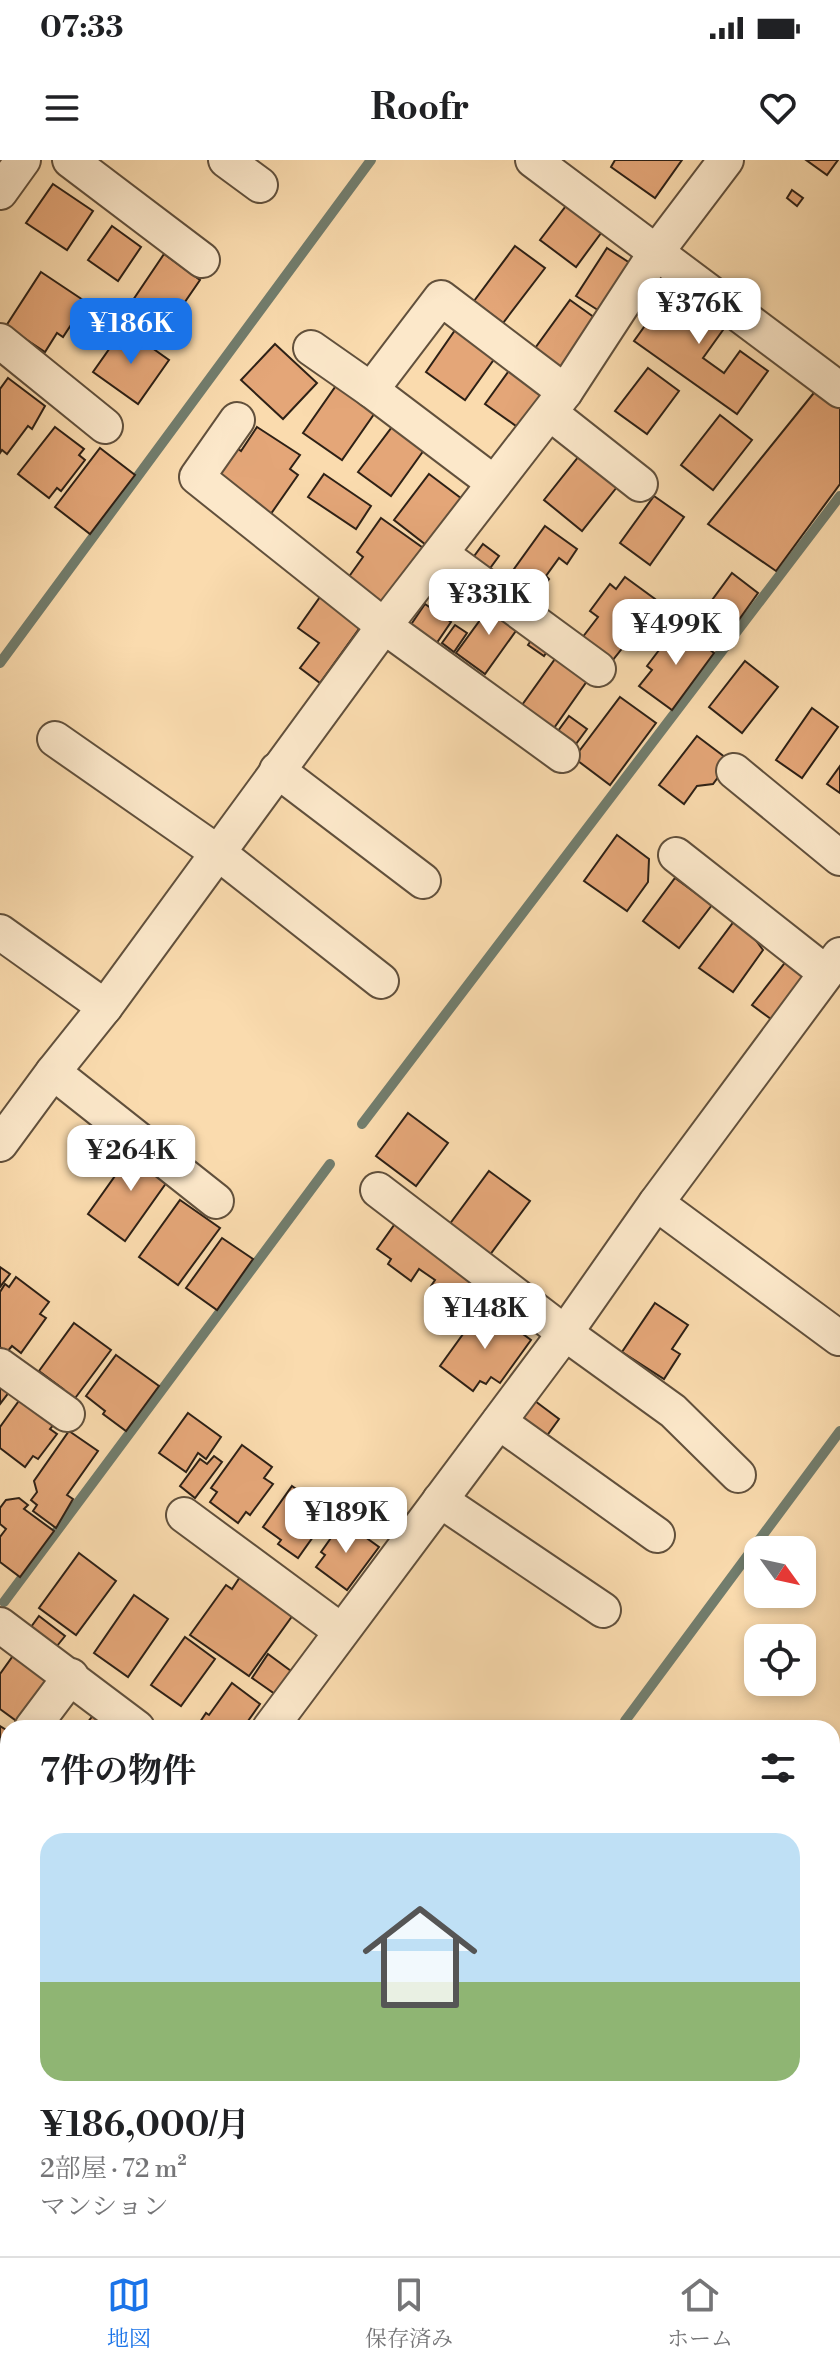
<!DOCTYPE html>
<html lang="ja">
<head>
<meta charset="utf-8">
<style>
	:root { --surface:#fff; --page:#f6f6f6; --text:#202124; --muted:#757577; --line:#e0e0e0; --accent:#1a73e8 }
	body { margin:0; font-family:"Libre Bodoni","Noto Serif JP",serif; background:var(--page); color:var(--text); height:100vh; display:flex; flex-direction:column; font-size:30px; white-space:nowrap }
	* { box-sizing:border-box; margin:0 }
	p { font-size:26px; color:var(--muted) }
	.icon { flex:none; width:44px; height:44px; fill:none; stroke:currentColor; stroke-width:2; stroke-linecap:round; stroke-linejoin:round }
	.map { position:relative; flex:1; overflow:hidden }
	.side { position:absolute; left:0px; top:1560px; width:840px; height:536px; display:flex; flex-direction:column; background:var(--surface); border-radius:24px 24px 0 0; box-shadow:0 4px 12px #0003 }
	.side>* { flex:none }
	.needle { width:52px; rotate:123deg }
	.fabs { position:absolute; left:744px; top:1376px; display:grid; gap:16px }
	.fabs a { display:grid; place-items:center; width:72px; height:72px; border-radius:16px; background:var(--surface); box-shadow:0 4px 12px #0003; font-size:40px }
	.price { position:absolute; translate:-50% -68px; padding:0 18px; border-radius:16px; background:#fff; color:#222; font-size:26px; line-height:52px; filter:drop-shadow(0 2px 4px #0008) }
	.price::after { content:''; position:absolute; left:50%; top:48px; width:24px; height:18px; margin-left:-12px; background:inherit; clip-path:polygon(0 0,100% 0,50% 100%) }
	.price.selected { background:var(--accent); color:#fff }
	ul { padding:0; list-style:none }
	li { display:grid; align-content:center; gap:16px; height:424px; padding:0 40px }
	li span { display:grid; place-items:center; height:248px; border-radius:24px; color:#555 }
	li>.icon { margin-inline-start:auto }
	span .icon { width:144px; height:144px; fill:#fffc; stroke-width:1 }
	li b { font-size:34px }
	h2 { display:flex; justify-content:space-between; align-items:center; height:96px; padding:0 40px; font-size:34px }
	.status { display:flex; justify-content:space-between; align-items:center; height:56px; padding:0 40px; background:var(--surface); direction:ltr }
	.status svg { height:22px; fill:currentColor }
	header { display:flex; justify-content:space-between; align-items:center; height:104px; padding:0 40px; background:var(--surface); font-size:36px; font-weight:700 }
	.tab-bar { display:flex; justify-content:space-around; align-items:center; height:112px; border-top:2px solid var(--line); background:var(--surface); font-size:22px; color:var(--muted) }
	.tab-bar a { display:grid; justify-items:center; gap:4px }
	.tab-bar .selected { color:var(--accent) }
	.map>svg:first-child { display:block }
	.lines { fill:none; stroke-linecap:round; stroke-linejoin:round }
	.stream { stroke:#727d6d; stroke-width:10 }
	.building { fill:#e4a678; stroke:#2e2116; stroke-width:2 }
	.minor-casing { stroke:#61503c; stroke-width:38 }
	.minor { stroke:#fce8ca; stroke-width:34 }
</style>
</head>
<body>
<div class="status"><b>07:33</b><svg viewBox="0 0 49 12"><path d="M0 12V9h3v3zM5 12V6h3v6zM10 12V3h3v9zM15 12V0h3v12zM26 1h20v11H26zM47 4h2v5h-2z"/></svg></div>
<header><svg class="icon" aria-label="menu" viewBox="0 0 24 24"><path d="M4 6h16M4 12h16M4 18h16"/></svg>Roofr<svg class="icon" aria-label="heart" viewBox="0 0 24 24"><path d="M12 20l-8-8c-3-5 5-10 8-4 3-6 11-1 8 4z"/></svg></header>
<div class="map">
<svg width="840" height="2096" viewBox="0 0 840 2096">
	<rect width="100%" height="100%" fill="#fadbae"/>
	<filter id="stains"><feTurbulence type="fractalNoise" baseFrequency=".0025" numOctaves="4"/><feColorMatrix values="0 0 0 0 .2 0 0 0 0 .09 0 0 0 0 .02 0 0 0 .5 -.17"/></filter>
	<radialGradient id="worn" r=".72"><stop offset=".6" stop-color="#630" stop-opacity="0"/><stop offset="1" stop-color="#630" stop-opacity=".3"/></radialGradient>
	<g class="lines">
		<g class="stream">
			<polyline points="0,503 371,0"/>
			<polyline points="362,964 840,336"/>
			<polyline points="4,1442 330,1004"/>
			<polyline points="625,1561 840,1271"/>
			<polyline points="225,2096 231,2088"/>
		</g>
	</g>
	<g class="building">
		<polygon points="615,0 682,0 655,38 611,7"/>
		<polygon points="806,0 838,0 827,15"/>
		<polygon points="53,24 93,51 67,90 26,63"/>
		<polygon points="792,30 803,38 797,46 787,38"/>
		<polygon points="572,38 607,65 576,107 540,80"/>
		<polygon points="112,66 141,87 118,121 88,100"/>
		<polygon points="515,86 545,108 503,163 474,141"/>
		<polygon points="607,88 636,107 604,154 576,136"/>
		<polygon points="164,94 200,120 169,165 133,140"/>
		<polygon points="41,112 86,142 63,177 57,173 45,192 6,166"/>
		<polygon points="679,118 733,156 703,198 724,213 740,191 768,211 737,254 634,181"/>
		<polygon points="570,140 602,163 565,215 533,191"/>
		<polygon points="85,152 103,164 92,181 73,169"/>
		<polygon points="460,163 500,191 465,240 426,212"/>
		<polygon points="124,168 169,200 138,244 93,212"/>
		<polygon points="275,184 317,223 283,259 241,220"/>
		<polygon points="513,205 551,232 523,271 485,244"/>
		<polygon points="648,208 679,231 647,274 615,251"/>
		<polygon points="8,218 45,246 32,269 28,266 7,294 2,290 0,293 0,229"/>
		<polygon points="340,220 379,247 342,300 303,273"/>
		<polygon points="817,229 840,247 840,324 776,411 708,364"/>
		<polygon points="720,255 752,280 713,330 681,305"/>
		<polygon points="55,267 84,289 79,295 85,300 61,331 57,328 49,338 18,314"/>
		<polygon points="257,267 300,295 290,309 298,315 268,358 210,319 237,288 241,291"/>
		<polygon points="392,267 424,290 391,336 358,312"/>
		<polygon points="100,288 135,315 90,374 55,347"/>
		<polygon points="583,291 621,322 582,371 544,340"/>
		<polygon points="324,314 371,346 356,369 308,337"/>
		<polygon points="429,314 466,342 430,388 394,360"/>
		<polygon points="654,336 684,357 650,405 620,383"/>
		<polygon points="381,358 426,390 386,446 348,418 363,397 357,392"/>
		<polygon points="545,366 577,389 567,404 559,398 546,416 549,419 531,444 507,427 519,412 514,409"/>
		<polygon points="483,384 499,396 488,411 472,399"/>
		<polygon points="732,413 758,433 728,475 701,455"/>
		<polygon points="625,417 655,439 621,484 624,486 612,501 582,478 598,457 590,451 610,424 616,429"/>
		<polygon points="320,437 361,466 320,523 300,508 319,483 298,468"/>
		<polygon points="494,441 523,461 485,514 456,493"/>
		<polygon points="425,444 451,462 434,487 408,469"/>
		<polygon points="455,465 467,473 454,492 442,483"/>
		<polygon points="678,465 714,493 672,550 639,526 652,510 647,506"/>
		<polygon points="536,473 552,484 544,496 528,485"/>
		<polygon points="560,492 592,514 554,568 522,545"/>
		<polygon points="745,501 778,527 742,573 709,547"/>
		<polygon points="620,537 656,563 610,625 574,598"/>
		<polygon points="812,548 838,567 802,618 776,600"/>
		<polygon points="569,556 587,569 573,588 555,575"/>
		<polygon points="697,576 730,601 713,624 697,626 684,644 659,625"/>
		<polygon points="840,606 840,633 827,624"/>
		<polygon points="617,675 649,699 648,722 627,751 584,721"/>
		<polygon points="675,718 712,745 679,788 643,761"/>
		<polygon points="738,756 763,790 733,832 699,808"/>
		<polygon points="791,795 817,815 779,865 752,845"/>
		<polygon points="408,953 448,983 416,1026 376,996"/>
		<polygon points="118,974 133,983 122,998 108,988"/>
		<polygon points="137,985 174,1012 125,1081 88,1054"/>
		<polygon points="489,1011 530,1041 489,1096 449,1065"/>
		<polygon points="180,1040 220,1068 178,1125 139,1097"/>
		<polygon points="397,1061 499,1133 490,1145 488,1143 483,1149 478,1146 472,1155 431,1126 435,1120 419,1109 411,1121 388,1104 391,1099 377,1089"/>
		<polygon points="222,1078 253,1099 217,1150 186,1128"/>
		<polygon points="0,1107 10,1114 0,1127"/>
		<polygon points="16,1117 49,1142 40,1154 46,1158 21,1193 12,1186 7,1192 0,1187 0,1132 5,1124 9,1127"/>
		<polygon points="655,1143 688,1165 672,1189 680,1194 664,1219 622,1192"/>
		<polygon points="489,1149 531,1180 500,1223 491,1217 486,1224 480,1221 473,1231 440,1206 479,1152 486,1154"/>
		<polygon points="74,1163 111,1190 70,1245 57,1236 63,1229 39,1211"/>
		<polygon points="116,1195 159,1226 126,1271 103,1254 105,1251 86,1236"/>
		<polygon points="0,1217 13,1227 0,1244"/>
		<polygon points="21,1238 55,1263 50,1269 57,1274 38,1299 33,1296 25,1307 0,1288 0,1267"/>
		<polygon points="531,1238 559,1259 543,1281 514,1260"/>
		<polygon points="188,1253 221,1277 206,1299 198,1293 186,1312 159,1293"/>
		<polygon points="69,1271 98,1291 67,1335 73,1339 56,1368 33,1351 37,1345 31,1340 37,1332 34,1321"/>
		<polygon points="242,1285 272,1307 264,1318 273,1324 250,1355 246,1352 238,1363 210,1342 217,1332 211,1328"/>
		<polygon points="214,1296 222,1302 195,1338 180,1326 200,1299 207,1304"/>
		<polygon points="292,1326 330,1353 298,1398 278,1384 281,1380 263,1367"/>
		<polygon points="19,1338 28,1345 24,1349 54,1371 20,1417 0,1402 0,1377 6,1369 0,1364 0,1348 6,1340"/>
		<polygon points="343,1361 379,1387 347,1430 316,1407 325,1395 321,1392"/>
		<polygon points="79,1393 116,1421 76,1475 39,1448"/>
		<polygon points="240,1417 293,1455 249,1516 190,1475 226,1425 232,1429"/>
		<polygon points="134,1435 168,1459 128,1517 94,1493"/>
		<polygon points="39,1456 65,1476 57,1486 31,1467"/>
		<polygon points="185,1477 215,1499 181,1546 151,1525"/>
		<polygon points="15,1493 55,1521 22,1565 0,1549 0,1514"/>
		<polygon points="268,1494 291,1511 275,1534 252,1518"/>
		<polygon points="232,1523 260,1544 243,1568 196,1568 206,1553 209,1555"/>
		<polygon points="95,1553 116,1568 83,1568"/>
		<polygon points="0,1566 8,1571 8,1582 0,1594"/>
		<polygon points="840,1654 840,1723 832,1717 832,1665"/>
		<polygon points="8,1669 8,1703 0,1697 0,1680"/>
		<polygon points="0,1702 8,1708 8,1739 0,1750"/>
		<polygon points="840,1819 840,1837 832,1830"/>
		<polygon points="8,1827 8,1864 0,1859 0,1838"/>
		<polygon points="840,1864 840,1912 832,1906 832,1876"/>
		<polygon points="0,1870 8,1876 8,1898 0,1909"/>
	</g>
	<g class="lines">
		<defs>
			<g id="minor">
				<polyline points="70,0 202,100"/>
				<polyline points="226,0 260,25"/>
				<polyline points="533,0 840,230"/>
				<polyline points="0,32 23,0"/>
				<polyline points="0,181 105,266"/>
				<polyline points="311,188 371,230"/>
				<polyline points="550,253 640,324"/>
				<polyline points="237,260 197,317 384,466 562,595"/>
				<polyline points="494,323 371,230 441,138 565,232"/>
				<polyline points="441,394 598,509"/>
				<polyline points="55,579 217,692 381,821"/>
				<polyline points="277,610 423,721"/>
				<polyline points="734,611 840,698"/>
				<polyline points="676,695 826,813"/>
				<polyline points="0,772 105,847"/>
				<polyline points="53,912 216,1041"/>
				<polyline points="0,984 53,912 105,847 384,466 565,232 657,91 726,0"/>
				<polyline points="378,1030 565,1173 673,1251 738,1315"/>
				<polyline points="656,1043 839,1178"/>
				<polyline points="0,1206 67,1254"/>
				<polyline points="499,1262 657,1375"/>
				<polyline points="440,1340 603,1450"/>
				<polyline points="184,1355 341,1471"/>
				<polyline points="0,1465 137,1568"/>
				<polyline points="32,1568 71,1516"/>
				<polyline points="270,1568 565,1173 656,1043 840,795"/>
				<polyline points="0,1611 8,1601"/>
				<polyline points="832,1756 840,1745"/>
				<polyline points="0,1795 8,1801"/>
				<polyline points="0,1928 8,1918"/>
				<polyline points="832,2081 840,2087"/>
				<polyline points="576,2096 582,2088"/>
			</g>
		</defs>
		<use href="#minor" class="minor-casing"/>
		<use href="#minor" class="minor"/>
	</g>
	<rect width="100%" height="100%" filter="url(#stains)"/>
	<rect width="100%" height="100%" fill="url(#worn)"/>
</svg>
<div class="fabs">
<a><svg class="needle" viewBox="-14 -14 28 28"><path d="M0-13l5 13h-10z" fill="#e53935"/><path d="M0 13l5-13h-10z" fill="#757577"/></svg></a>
<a><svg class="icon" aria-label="locate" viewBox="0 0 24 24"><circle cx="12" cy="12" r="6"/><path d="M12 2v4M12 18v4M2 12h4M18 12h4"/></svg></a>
</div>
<b class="price" style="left:699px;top:186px">¥376K</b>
<b class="price selected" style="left:131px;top:206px">¥186K</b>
<b class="price" style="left:489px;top:477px">¥331K</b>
<b class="price" style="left:676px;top:507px">¥499K</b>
<b class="price" style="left:131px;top:1033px">¥264K</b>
<b class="price" style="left:485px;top:1191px">¥148K</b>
<b class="price" style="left:346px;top:1395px">¥189K</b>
<section class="side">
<h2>7件の物件<svg class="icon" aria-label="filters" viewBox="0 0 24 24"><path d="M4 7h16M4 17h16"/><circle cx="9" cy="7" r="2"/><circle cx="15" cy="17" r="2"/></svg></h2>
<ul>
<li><span style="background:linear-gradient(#bfe0f5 60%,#8fb573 0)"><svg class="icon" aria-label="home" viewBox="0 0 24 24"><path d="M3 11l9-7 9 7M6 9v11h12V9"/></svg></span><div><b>¥186,000/月</b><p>2部屋 · 72 m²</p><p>マンション</p></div></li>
</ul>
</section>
</div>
<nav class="tab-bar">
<a class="selected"><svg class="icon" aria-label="map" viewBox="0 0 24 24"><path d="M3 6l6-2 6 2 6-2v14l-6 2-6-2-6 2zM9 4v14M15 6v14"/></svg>地図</a>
<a><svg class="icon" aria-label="saved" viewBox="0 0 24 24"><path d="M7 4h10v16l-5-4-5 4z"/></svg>保存済み</a>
<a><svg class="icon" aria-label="home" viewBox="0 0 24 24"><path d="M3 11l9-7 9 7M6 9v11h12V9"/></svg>ホーム</a>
</nav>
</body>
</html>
